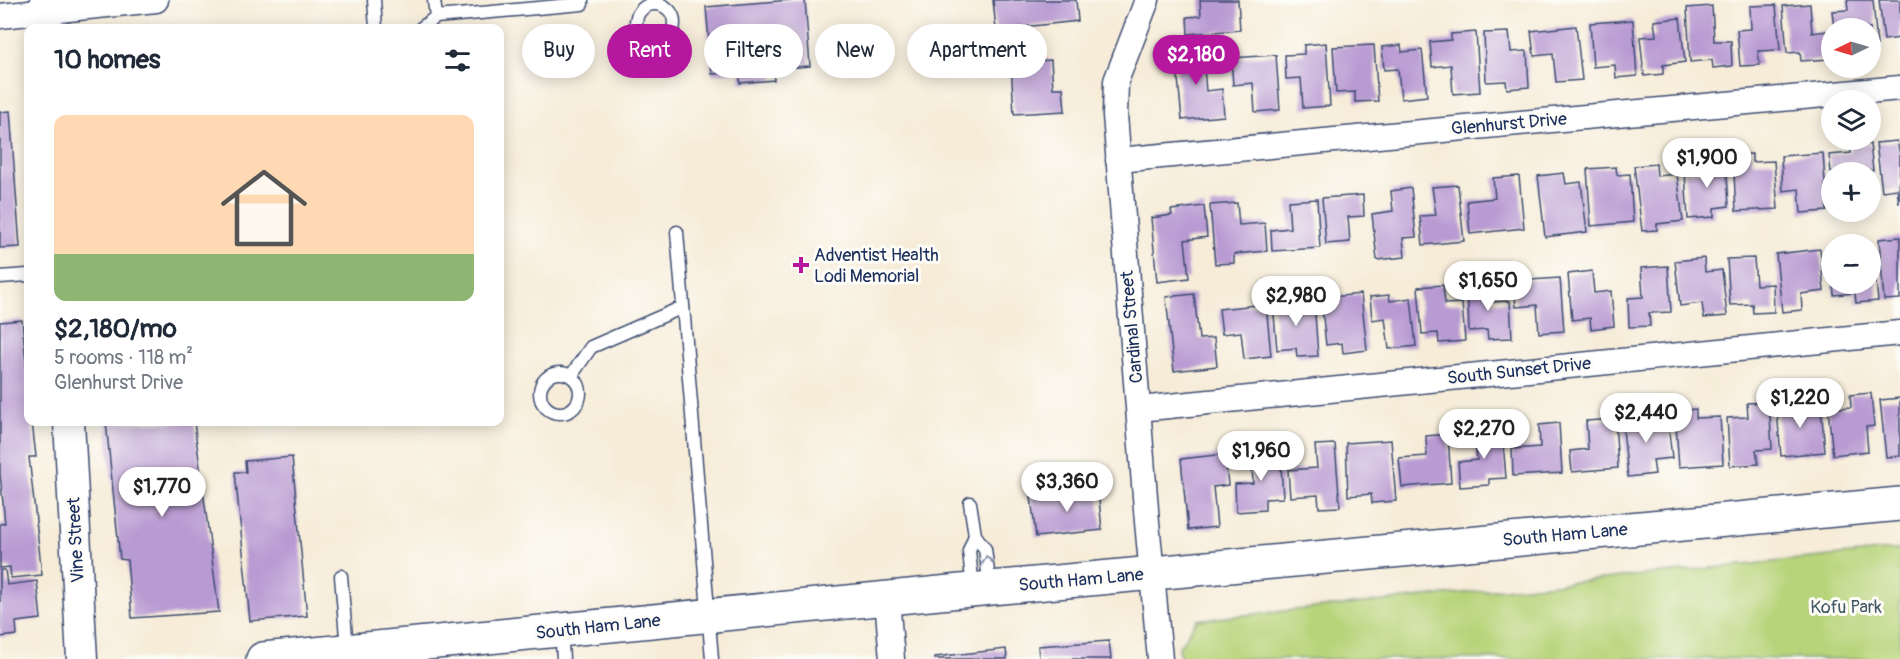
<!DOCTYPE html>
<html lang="en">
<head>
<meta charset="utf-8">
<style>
	:root { --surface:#fff; --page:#f6f6f7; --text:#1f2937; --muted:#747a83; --accent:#b5179e }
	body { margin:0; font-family:Pangolin,sans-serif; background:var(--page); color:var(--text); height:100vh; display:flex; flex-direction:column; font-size:22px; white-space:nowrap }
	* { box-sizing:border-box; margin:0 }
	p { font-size:20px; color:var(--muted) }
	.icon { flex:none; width:33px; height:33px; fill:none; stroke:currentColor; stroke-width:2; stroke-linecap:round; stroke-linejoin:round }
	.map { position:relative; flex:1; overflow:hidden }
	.drawer { position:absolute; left:24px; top:24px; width:480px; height:402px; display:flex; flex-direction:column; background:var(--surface); border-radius:12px; box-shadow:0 3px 15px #0003 }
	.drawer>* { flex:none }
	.banner { position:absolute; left:522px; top:24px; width:570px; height:54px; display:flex; gap:12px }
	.needle { width:39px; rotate:265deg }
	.fabs { position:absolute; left:1821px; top:18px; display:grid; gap:12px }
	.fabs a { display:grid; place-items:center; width:60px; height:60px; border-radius:50%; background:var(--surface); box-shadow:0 3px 15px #0003; font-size:30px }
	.price { position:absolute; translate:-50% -51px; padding:0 14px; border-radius:21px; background:#fff; color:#222; font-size:20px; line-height:39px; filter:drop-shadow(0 2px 3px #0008) }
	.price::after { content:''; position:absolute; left:50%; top:36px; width:18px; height:14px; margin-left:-9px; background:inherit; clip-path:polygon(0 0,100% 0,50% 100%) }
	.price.on { background:var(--accent); color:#fff }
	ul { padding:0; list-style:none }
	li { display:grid; align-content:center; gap:12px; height:318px; padding:0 30px }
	li span { display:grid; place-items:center; height:186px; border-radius:12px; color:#555 }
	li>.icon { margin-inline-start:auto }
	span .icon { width:108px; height:108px; fill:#fffc; stroke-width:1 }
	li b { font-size:26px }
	h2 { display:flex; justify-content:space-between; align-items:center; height:72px; padding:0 30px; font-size:26px }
	.tag { padding:0 21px; border-radius:27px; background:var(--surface); box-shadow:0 3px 15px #0003; font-size:21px; line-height:54px }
	.tag.on { background:var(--accent); color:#fff }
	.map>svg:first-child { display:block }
	.green { fill:#b8d47a; stroke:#6a826c; stroke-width:1.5 }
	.building { fill:#b99bd3 }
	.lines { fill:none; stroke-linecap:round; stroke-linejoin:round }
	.service-casing { stroke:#3c4b70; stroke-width:15 }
	.minor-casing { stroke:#3c4b70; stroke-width:27 }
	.tertiary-casing { stroke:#3c4b70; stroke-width:33 }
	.secondary-casing { stroke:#3c4b70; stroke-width:36 }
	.service { stroke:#fff; stroke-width:12 }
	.minor { stroke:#fff; stroke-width:24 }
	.tertiary { stroke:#fff; stroke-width:30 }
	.secondary { stroke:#fff; stroke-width:33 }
	.oneway { stroke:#8d97ae }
	.poi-dot { fill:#b5179e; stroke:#fdfcf7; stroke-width:2 }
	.labels { text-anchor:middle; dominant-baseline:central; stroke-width:6; stroke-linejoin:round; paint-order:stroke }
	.street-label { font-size:18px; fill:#1b2f5e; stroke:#fdfcf7 }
	.poi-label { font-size:18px; fill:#1b2f5e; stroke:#fdfcf7; text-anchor:start }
	.park-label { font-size:18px; fill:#425865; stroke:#fdfcf7 }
</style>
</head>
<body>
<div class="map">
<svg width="1900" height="659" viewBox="0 0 1900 659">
	<rect width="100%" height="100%" fill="#fdfcf7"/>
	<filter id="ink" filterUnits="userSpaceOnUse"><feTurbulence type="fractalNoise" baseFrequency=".0167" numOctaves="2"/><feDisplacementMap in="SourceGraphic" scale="12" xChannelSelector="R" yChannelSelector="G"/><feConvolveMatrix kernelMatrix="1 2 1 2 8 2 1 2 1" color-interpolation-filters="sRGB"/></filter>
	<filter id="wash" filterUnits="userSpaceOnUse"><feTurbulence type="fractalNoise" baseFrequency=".008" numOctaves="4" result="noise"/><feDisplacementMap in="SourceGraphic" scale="24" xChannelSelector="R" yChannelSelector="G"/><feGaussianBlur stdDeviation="1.35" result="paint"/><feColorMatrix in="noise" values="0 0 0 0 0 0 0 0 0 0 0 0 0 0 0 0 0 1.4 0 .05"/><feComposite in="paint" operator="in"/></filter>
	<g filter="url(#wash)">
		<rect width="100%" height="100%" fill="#f6ecd8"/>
		<polygon class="green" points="1900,549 1900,659 1180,659 1179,647 1197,620"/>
		<g id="blocks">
			<g class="building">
				<polygon points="790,0 805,0 810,66 773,69 774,80 740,83 740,72 712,74 706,7"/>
				<polygon points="993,0 1076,0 1078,21 996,30"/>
				<polygon points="1200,0 1238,0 1240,30 1188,34 1187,17 1201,16"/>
				<polygon points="1847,0 1873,0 1877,45 1870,46 1870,28 1834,28 1832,11 1848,10"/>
				<polygon points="1879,0 1900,0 1900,38 1884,40"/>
				<polygon points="1810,4 1812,33 1827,31 1829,59 1801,61 1800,52 1787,53 1783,6"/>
				<polygon points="1776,5 1780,50 1758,51 1760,65 1740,66 1737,30 1751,29 1750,6"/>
				<polygon points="1712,6 1714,41 1731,41 1732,66 1713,68 1712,60 1690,62 1687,8"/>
				<polygon points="1680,18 1685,62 1663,65 1663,74 1644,76 1640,37 1656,36 1654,21"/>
				<polygon points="1633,20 1637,76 1616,78 1615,65 1593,67 1590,23"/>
				<polygon points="1576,26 1582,80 1556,82 1553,54 1534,56 1531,31"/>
				<polygon points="1476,32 1480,92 1453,94 1451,65 1432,67 1430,42 1451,40 1451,34"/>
				<polygon points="1509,32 1511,52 1527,51 1529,87 1507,89 1506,81 1486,82 1484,33"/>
				<polygon points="1326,43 1330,106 1303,108 1301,78 1286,79 1285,55 1304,54 1304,45"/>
				<polygon points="1202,44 1206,91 1222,89 1224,116 1182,120 1175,47"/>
				<polygon points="1374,45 1378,101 1355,102 1355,92 1336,93 1333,47"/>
				<polygon points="1401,45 1402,52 1422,50 1427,96 1401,99 1398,69 1384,70 1382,47"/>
				<polygon points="1276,55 1280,110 1255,112 1253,83 1233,85 1231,58"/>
				<polygon points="1051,60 1053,88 1063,88 1065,111 1014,114 1011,63"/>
				<polygon points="10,111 20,247 0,248 0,112"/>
				<polygon points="1897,141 1900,154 1899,204 1897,189 1882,191 1876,143"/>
				<polygon points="1870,144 1873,170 1831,172 1829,155 1851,153 1850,146"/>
				<polygon points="1823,153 1827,211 1801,213 1799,189 1783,191 1781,156"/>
				<polygon points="1752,154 1752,162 1774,161 1778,209 1736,211 1733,155"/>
				<polygon points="1726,158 1729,206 1714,208 1714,217 1688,219 1685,173 1706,171 1705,159"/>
				<polygon points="1656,164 1657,176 1677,174 1683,221 1657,224 1657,230 1642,231 1634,166"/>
				<polygon points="1616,167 1617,175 1630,174 1633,222 1591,226 1587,169"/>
				<polygon points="1564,173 1566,184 1581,182 1587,232 1545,237 1538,176"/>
				<polygon points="1519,176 1524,228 1470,234 1467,201 1495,198 1493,178"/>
				<polygon points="1458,185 1464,241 1423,245 1420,216 1436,215 1432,187"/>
				<polygon points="1411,188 1416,237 1403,238 1405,257 1377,260 1372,214 1393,211 1391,191"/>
				<polygon points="1363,195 1364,216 1348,217 1350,242 1326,244 1322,198"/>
				<polygon points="1317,199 1320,248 1272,251 1271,230 1290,228 1288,201"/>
				<polygon points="1237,203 1239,225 1265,223 1267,251 1234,254 1234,263 1215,264 1210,205"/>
				<polygon points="1204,206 1207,237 1185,240 1189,278 1157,282 1151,218 1172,215 1171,210"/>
				<polygon points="1900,237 1900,299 1884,300 1879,239"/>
				<polygon points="1820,249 1824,291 1801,294 1802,310 1782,312 1776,254"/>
				<polygon points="1704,258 1705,272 1722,270 1727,316 1704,318 1702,303 1680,306 1675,261"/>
				<polygon points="1754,258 1756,285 1773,284 1774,312 1753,313 1752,304 1730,305 1727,259"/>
				<polygon points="1668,266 1671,312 1649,313 1650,326 1629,327 1628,298 1643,297 1641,268"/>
				<polygon points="1592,271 1594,293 1611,291 1614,326 1591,329 1590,318 1572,320 1568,274"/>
				<polygon points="1875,271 1878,301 1856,303 1855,293 1834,295 1833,284 1870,284 1870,272"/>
				<polygon points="1560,278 1564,331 1539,333 1537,305 1516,307 1514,281"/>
				<polygon points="1491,282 1493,302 1510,301 1512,338 1488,339 1487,330 1469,331 1467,283"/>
				<polygon points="1443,285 1445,304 1462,303 1465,341 1439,343 1438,333 1422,334 1418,287"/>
				<polygon points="1194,294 1199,339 1214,338 1217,366 1174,371 1166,297"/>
				<polygon points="1361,294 1367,350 1343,353 1342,343 1326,345 1321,298"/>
				<polygon points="1389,295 1390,301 1411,298 1416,346 1389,349 1385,318 1372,320 1370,297"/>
				<polygon points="1314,300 1318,356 1297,357 1296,348 1277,350 1273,303"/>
				<polygon points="1266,304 1271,356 1244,359 1241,332 1222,334 1219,309"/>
				<polygon points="22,320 28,384 28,422 32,422 36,457 29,457 42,575 11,578 10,567 0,568 0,524 5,523 0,474 0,322"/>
				<polygon points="1871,393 1874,426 1866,427 1868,451 1833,455 1828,409 1851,407 1850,395"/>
				<polygon points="1796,398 1797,409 1821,406 1825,452 1781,456 1776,400"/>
				<polygon points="1900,398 1900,456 1886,457 1880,400"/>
				<polygon points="1769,402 1772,449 1756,450 1758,464 1730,466 1727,418 1748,417 1747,403"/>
				<polygon points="1696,409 1696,418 1720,417 1723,464 1679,467 1675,411"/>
				<polygon points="1667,415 1672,458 1653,460 1655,474 1628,477 1622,420"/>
				<polygon points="1615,419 1618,468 1572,472 1570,451 1588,449 1586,421"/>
				<polygon points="106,422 194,422 219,612 132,618 127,560 120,559"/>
				<polygon points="1559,423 1562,473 1513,476 1512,449 1540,447 1539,425"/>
				<polygon points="1502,429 1506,478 1489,479 1489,485 1460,487 1458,462 1477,460 1474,432"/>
				<polygon points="1448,434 1451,483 1402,487 1399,458 1427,456 1426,436"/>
				<polygon points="1391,440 1396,501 1372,503 1371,494 1348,496 1346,443"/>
				<polygon points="1335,444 1340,507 1319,508 1318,495 1290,497 1288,470 1317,468 1315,445"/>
				<polygon points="1280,450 1283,498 1265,499 1265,510 1236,512 1235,484 1253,483 1251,452"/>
				<polygon points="1225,454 1228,485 1213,487 1217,527 1188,530 1181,459"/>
				<polygon points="292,457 307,616 250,621 235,472 246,472 245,461"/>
				<polygon points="1098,489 1102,530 1036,537 1031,497"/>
				<polygon points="0,570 5,570 7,585 37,581 41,619 16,622 17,635 0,637"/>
				<polygon points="1109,641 1111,659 1039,659 1038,646"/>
				<polygon points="1006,649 1007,659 935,659 935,657"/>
			</g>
		</g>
	</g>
	<g filter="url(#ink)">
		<use href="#blocks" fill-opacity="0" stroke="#3c4b70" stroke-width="1.5"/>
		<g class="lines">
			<defs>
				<g id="service">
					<polyline points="374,0 376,28"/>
					<polyline points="434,0 436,17"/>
					<circle cx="655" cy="23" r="19"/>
					<polyline points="421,28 436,17 582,4 582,0"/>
					<polyline points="657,42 658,57"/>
					<polyline points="677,232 712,659"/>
					<polyline points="0,277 28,275"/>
					<circle cx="560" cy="393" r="20"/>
					<polyline points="571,376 591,347 683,307"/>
					<polyline points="970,503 975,535 985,549 990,587"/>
					<polyline points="341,576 347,649"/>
					<polyline points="973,589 969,551 975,535"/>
					<polyline points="561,630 563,659"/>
				</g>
				<g id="minor">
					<polyline points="1147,0 1116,81 1115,115 1147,522 1160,659"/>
					<polyline points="0,16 156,0"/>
					<polyline points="1118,160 1900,88"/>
					<polyline points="1139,409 1900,333"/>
					<polyline points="887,599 892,659"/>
				</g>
				<g id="tertiary">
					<polyline points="45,0 47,28"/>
					<polyline points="69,422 82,659"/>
				</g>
				<polyline id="secondary" points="263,659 991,588 1900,504"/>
			</defs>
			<use href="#service" class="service-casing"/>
			<use href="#minor" class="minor-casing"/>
			<use href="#tertiary" class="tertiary-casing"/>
			<use href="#secondary" class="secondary-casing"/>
			<use href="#service" class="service"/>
			<use href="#minor" class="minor"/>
			<use href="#tertiary" class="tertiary"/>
			<use href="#secondary" class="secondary"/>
		</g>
		<defs><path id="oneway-chevron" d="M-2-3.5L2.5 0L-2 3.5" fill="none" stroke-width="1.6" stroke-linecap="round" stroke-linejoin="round" transform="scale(1.5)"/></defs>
		<use class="oneway" href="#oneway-chevron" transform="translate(987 560) rotate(-98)"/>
	</g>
	<path class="poi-dot" d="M798 256h6v6h6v6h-6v6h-6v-6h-6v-6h6z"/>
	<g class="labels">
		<g class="street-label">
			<text transform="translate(1509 124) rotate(-5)">Glenhurst Drive</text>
			<text transform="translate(1132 327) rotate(-95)">Cardinal Street</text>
			<text transform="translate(1519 371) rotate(-6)">South Sunset Drive</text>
			<text transform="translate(1565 535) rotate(-5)">South Ham Lane</text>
			<text transform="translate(76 540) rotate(-93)">Vine Street</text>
			<text transform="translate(1081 580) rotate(-5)">South Ham Lane</text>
			<text transform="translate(598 627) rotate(-6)">South Ham Lane</text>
		</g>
		<g class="poi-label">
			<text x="814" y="255">Adventist Health<tspan x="814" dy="21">Lodi Memorial</tspan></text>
		</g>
		<g class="park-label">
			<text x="1846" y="607">Kofu Park</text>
		</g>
	</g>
</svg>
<div class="fabs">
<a><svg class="needle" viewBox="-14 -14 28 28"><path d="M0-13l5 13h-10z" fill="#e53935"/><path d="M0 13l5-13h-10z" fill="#747a83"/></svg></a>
<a><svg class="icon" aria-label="layers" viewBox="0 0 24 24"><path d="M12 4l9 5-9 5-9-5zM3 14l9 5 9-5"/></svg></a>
<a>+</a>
<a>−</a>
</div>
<b class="price on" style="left:1196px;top:86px">$2,180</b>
<b class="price" style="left:1707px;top:189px">$1,900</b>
<b class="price" style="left:1488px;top:312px">$1,650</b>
<b class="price" style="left:1296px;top:327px">$2,980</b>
<b class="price" style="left:1800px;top:429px">$1,220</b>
<b class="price" style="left:1646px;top:444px">$2,440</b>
<b class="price" style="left:1484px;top:460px">$2,270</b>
<b class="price" style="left:1261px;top:482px">$1,960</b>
<b class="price" style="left:1067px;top:513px">$3,360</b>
<b class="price" style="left:162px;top:518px">$1,770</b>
<div class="banner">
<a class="tag">Buy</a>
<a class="tag on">Rent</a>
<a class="tag">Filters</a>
<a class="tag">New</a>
<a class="tag">Apartment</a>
</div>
<section class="drawer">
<h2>10 homes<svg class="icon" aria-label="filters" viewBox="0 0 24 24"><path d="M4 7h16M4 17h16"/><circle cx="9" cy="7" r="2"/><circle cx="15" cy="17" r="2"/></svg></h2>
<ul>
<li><span style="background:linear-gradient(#ffd9b3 75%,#8fb573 0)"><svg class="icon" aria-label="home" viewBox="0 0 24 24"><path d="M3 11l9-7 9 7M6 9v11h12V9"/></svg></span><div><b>$2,180/mo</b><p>5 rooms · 118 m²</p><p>Glenhurst Drive</p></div></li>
</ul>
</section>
</div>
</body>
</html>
